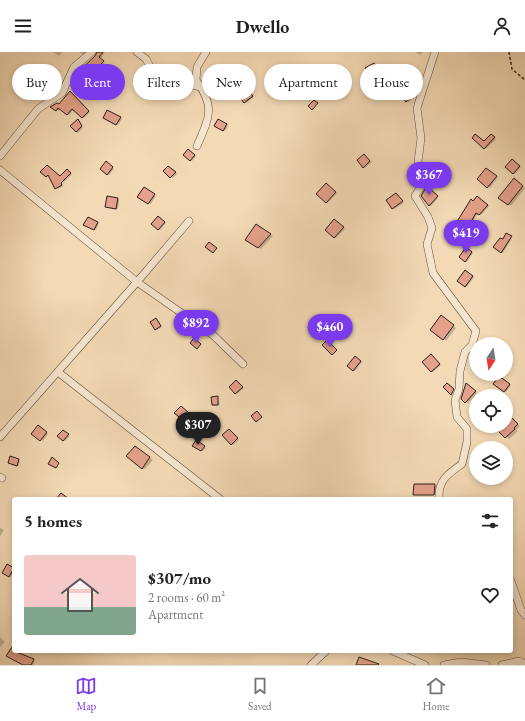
<!DOCTYPE html>
<html lang="en">
<head>
<meta charset="utf-8">
<style>
	:root { --surface:#fff; --page:#f6f6f6; --text:#222; --muted:#767676; --line:#e0e0e0; --accent:#7c3aed }
	body { margin:0; font-family:"EB Garamond",serif; background:var(--page); color:var(--text); height:100vh; display:flex; flex-direction:column; font-size:15px; white-space:nowrap }
	* { box-sizing:border-box; margin:0 }
	p { font-size:13px; color:var(--muted) }
	.icon { flex:none; width:22px; height:22px; fill:none; stroke:currentColor; stroke-width:2; stroke-linecap:round; stroke-linejoin:round }
	.map { position:relative; flex:1; overflow:hidden }
	.side { position:absolute; left:12px; top:445px; width:501px; height:156px; display:flex; flex-direction:column; background:var(--surface); border-radius:4px; box-shadow:0 2px 6px #0003 }
	.side>* { flex:none }
	.guide { position:absolute; left:12px; top:12px; width:501px; height:36px; display:flex; gap:8px }
	.needle { width:26px; rotate:192deg }
	.fabs { position:absolute; left:469px; top:285px; display:grid; gap:8px }
	.fabs a { display:grid; place-items:center; width:44px; height:44px; border-radius:50%; background:var(--surface); box-shadow:0 2px 6px #0003; font-size:20px }
	.price { position:absolute; translate:-50% -34px; padding:0 9px; border-radius:14px; background:var(--accent); color:#fff; font-size:13px; line-height:26px; filter:drop-shadow(0 1px 2px #0008) }
	.price::after { content:''; position:absolute; left:50%; top:24px; width:12px; height:9px; margin-left:-6px; background:inherit; clip-path:polygon(0 0,100% 0,50% 100%) }
	.price.current { background:#222; color:#fff }
	ul { padding:0; list-style:none }
	li { display:flex; align-items:center; gap:12px; height:100px; padding:0 12px }
	li span { display:grid; place-items:center; flex:none; width:112px; height:80px; border-radius:4px; color:#555 }
	li>.icon { margin-inline-start:auto }
	span .icon { width:48px; height:48px; fill:#fffc; stroke-width:1 }
	li b { font-size:17px }
	h2 { display:flex; justify-content:space-between; align-items:center; height:48px; padding:0 12px; font-size:17px }
	.chip { padding:0 14px; border-radius:18px; background:var(--surface); box-shadow:0 2px 6px #0003; font-size:14px; line-height:36px }
	.chip.current { background:var(--accent); color:#fff }
	header { display:flex; justify-content:space-between; align-items:center; height:52px; padding:0 12px; background:var(--surface); font-size:18px; font-weight:700 }
	.tabs { display:flex; justify-content:space-around; align-items:center; height:56px; border-top:1px solid var(--line); background:var(--surface); font-size:11px; color:var(--muted) }
	.tabs a { display:grid; justify-items:center; gap:2px }
	.tabs .current { color:var(--accent) }
	.map>svg:first-child { display:block }
	.shadow { fill:#0003 }
	.building { fill:#e4a18b; stroke:#2a1d17 }
	.lines { fill:none; stroke-linecap:round; stroke-linejoin:round }
	.street-casing { stroke:#5c4c3e; stroke-width:8 }
	.path { stroke:#2a1d17; stroke-width:1.5; stroke-dasharray:3 2; stroke-linecap:butt }
	.street { stroke:#f7e6cf; stroke-width:7 }
</style>
</head>
<body>
<header><svg class="icon" aria-label="menu" viewBox="0 0 24 24"><path d="M4 6h16M4 12h16M4 18h16"/></svg>Dwello<svg class="icon" aria-label="person" viewBox="0 0 24 24"><circle cx="12" cy="8" r="4"/><path d="M4 21q1-7 8-7t8 7"/></svg></header>
<div class="map">
<svg width="525" height="613" viewBox="0 0 525 613">
	<rect width="100%" height="100%" fill="#f3d9b5"/>
	<filter id="stains"><feTurbulence type="fractalNoise" baseFrequency=".005" numOctaves="4"/><feColorMatrix values="0 0 0 0 .2 0 0 0 0 .09 0 0 0 0 .02 0 0 0 .5 -.17"/></filter>
	<radialGradient id="worn" r=".72"><stop offset=".6" stop-color="#630" stop-opacity="0"/><stop offset="1" stop-color="#630" stop-opacity=".3"/></radialGradient>
	<g class="shadow">
		<polygon points="53,0 62,0 59,4"/>
		<polygon points="79,0 87,0 83,3"/>
		<polygon points="97,0 105,0 101,7 105,10 101,15 97,13 90,26 80,19 98,2"/>
		<polygon points="416,0 423,0 420,3"/>
		<polygon points="374,12 380,21 372,25 370,24"/>
		<polygon points="49,19 55,22 50,30 57,34 54,40 45,35 35,47 25,40 47,23"/>
		<polygon points="228,28 239,36 235,40 225,33"/>
		<polygon points="152,29 165,34 159,39"/>
		<polygon points="407,30 417,42 409,50 407,49"/>
		<polygon points="248,39 254,45 246,51 244,50"/>
		<polygon points="72,41 90,60 84,66 74,57 69,63 60,57 58,59 52,55 59,53"/>
		<polygon points="108,59 122,67 118,73 104,66"/>
		<polygon points="78,68 83,76 78,81 76,80"/>
		<polygon points="218,68 228,74 225,79 216,73"/>
		<polygon points="492,84 496,87 486,97 484,90"/>
		<polygon points="190,99 196,104 192,109 190,108"/>
		<polygon points="364,103 372,110 365,116 364,115"/>
		<polygon points="514,109 521,115 515,122 513,121"/>
		<polygon points="108,112 114,117 109,123 101,117"/>
		<polygon points="170,116 177,122 173,126 164,119"/>
		<polygon points="488,118 498,125 490,136 478,127"/>
		<polygon points="69,119 72,122 62,132 63,134 58,137 49,124 48,125 42,120 61,125"/>
		<polygon points="517,129 525,136 511,154 500,146"/>
		<polygon points="328,133 337,141 328,151 326,150"/>
		<polygon points="144,136 156,144 151,152 138,144"/>
		<polygon points="429,137 438,146 431,154 429,153"/>
		<polygon points="396,142 404,151 394,157 393,156"/>
		<polygon points="479,146 489,154 481,163 478,161 470,175 459,168 473,150"/>
		<polygon points="118,147 119,148 118,157 108,155"/>
		<polygon points="88,166 99,171 96,178 85,173"/>
		<polygon points="159,166 166,171 160,178 153,172"/>
		<polygon points="336,169 345,177 336,186 326,178"/>
		<polygon points="259,175 273,184 261,197 258,195"/>
		<polygon points="506,182 512,186 503,201 494,195 503,189"/>
		<polygon points="466,197 473,201 467,210 460,205"/>
		<polygon points="465,219 474,225 467,235 458,229"/>
		<polygon points="444,266 456,276 446,289 444,287"/>
		<polygon points="156,267 162,275 157,278 156,277"/>
		<polygon points="184,273 190,279 186,283 178,277"/>
		<polygon points="474,301 476,301 476,308 473,306"/>
		<polygon points="432,305 441,313 433,320 431,319"/>
		<polygon points="357,306 362,310 355,319 353,318"/>
		<polygon points="499,325 511,333 506,340 494,332"/>
		<polygon points="238,330 244,336 237,342 236,341"/>
		<polygon points="468,333 477,341 468,351 466,350"/>
		<polygon points="218,346 220,353 214,354 212,353"/>
		<polygon points="182,356 190,362 185,368 176,361"/>
		<polygon points="510,366 520,374 516,378 518,379 509,387 506,385 501,374 506,374 506,369"/>
		<polygon points="40,376 48,382 43,389 33,382"/>
		<polygon points="229,378 239,388 233,393 231,392"/>
		<polygon points="65,380 70,384 65,389 59,384"/>
		<polygon points="197,390 206,396 203,399 194,393"/>
		<polygon points="138,397 153,408 145,417 142,416"/>
		<polygon points="11,405 20,409 19,414 11,411"/>
		<polygon points="497,426 505,426 505,428 499,430"/>
		<polygon points="434,433 436,434 436,443 414,442"/>
		<polygon points="0,476 4,478 0,484"/>
		<polygon points="8,513 14,517 11,525 3,520"/>
		<polygon points="0,585 5,590 0,595"/>
		<polygon points="12,597 26,606 27,604 35,609 33,613 25,613"/>
	</g>
	<g class="building">
		<polygon points="97,0 103,0 99,5 104,9 98,15 96,13 88,26 78,20 95,4"/>
		<polygon points="374,11 379,20 370,24 365,16"/>
		<polygon points="36,18 46,22 48,18 54,20 49,29 56,32 52,40 43,35 33,47 24,40 29,33 31,34"/>
		<polygon points="228,27 238,34 233,40 224,33"/>
		<polygon points="152,28 164,31 165,33 157,39 150,30"/>
		<polygon points="405,28 416,41 406,50 395,37"/>
		<polygon points="248,38 253,44 244,51 239,44"/>
		<polygon points="70,39 89,59 82,66 72,57 67,63 58,56 56,59 50,55 57,51 59,52"/>
		<polygon points="314,48 318,51 312,58 308,54"/>
		<polygon points="107,58 121,65 116,73 103,66"/>
		<polygon points="78,67 82,74 76,80 70,74"/>
		<polygon points="218,67 227,72 223,79 214,74"/>
		<polygon points="475,82 484,89 491,82 495,85 484,97 472,86"/>
		<polygon points="188,97 195,103 190,109 183,103"/>
		<polygon points="364,102 370,109 363,116 357,108"/>
		<polygon points="512,107 520,114 513,122 505,115"/>
		<polygon points="106,109 113,115 107,123 100,117"/>
		<polygon points="47,113 60,124 67,117 71,121 61,131 62,133 55,137 48,123 46,125 40,120"/>
		<polygon points="168,114 176,120 170,126 163,119"/>
		<polygon points="486,116 497,124 487,136 477,127"/>
		<polygon points="514,126 523,134 508,153 498,146"/>
		<polygon points="326,131 336,140 326,151 316,142"/>
		<polygon points="427,134 438,144 429,154 421,144"/>
		<polygon points="144,135 155,142 148,152 137,145"/>
		<polygon points="396,141 403,149 392,157 386,148"/>
		<polygon points="107,144 118,146 116,157 105,155"/>
		<polygon points="477,144 488,153 479,163 476,161 468,175 458,168 471,147 473,149"/>
		<polygon points="158,164 165,170 158,178 151,172"/>
		<polygon points="88,165 98,170 94,178 83,173"/>
		<polygon points="334,167 344,175 334,186 325,178"/>
		<polygon points="256,172 271,182 258,196 245,188"/>
		<polygon points="506,181 512,184 501,201 493,195 500,186 503,187"/>
		<polygon points="209,190 217,196 213,201 205,195"/>
		<polygon points="466,195 472,200 465,210 459,205"/>
		<polygon points="465,218 473,224 465,235 457,229"/>
		<polygon points="441,263 454,273 443,288 430,278"/>
		<polygon points="156,266 161,274 155,278 150,270"/>
		<polygon points="182,271 189,278 183,283 177,277"/>
		<polygon points="194,286 201,292 197,297 190,291"/>
		<polygon points="327,288 337,298 332,303 322,293"/>
		<polygon points="431,302 440,312 431,320 422,310"/>
		<polygon points="355,304 361,309 353,319 347,314"/>
		<polygon points="499,324 510,332 504,340 493,332"/>
		<polygon points="236,328 243,335 235,342 229,335"/>
		<polygon points="447,331 454,337 451,343 443,335"/>
		<polygon points="466,331 476,339 465,351 461,347"/>
		<polygon points="218,344 218,353 212,353 211,345"/>
		<polygon points="181,354 189,361 183,368 174,361"/>
		<polygon points="257,359 262,365 256,370 251,364"/>
		<polygon points="510,364 518,372 514,376 515,377 505,386 497,378 501,374 506,374 506,369"/>
		<polygon points="38,373 47,380 40,389 31,382"/>
		<polygon points="229,377 238,386 231,393 222,383"/>
		<polygon points="63,378 69,382 63,389 57,384"/>
		<polygon points="196,388 205,394 201,399 192,394"/>
		<polygon points="135,394 150,405 142,417 126,404"/>
		<polygon points="10,404 19,407 17,414 8,411"/>
		<polygon points="52,405 59,411 56,416 48,412"/>
		<polygon points="414,432 435,432 434,443 413,443"/>
		<polygon points="61,441 69,447 56,447"/>
		<polygon points="7,512 14,516 9,525 2,521"/>
		<polygon points="12,595 14,599 34,607 31,613 23,613 6,604"/>
		<polygon points="359,605 379,612 378,613 356,613"/>
	</g>
	<g class="lines">
		<defs>
			<g id="street">
				<polyline points="137,0 146,7 155,24 201,35"/>
				<path d="M435,0l-18,56 4,30 -3,24 5,21 -8,13 13,21 4,11 -5,16 6,29 43,58 -4,14 -7,7 -5,19 -1,18 -4,11 2,17 10,12v13l-5,22c-14,10 -24,16 -23,35"/>
				<path d="M197,94c12,-28 19,-39 -1,-66l1,-13 9,-15"/>
				<polyline points="0,104 38,57 62,41 74,15 92,0"/>
				<polyline points="0,118 137,230 213,283 243,312"/>
				<polyline points="58,320 220,447"/>
				<polyline points="0,385 137,230 189,169"/>
				<polyline points="0,425 2,426"/>
				<polyline points="511,529 521,558 525,563"/>
				<polyline points="393,599 425,613"/>
				<polyline points="311,613 326,599"/>
				<polyline points="444,613 461,610 486,613"/>
				<polyline points="502,613 519,609 525,612"/>
			</g>
		</defs>
		<use href="#street" class="street-casing"/>
		<polyline class="path" points="509,0 512,17 525,28"/>
		<use href="#street" class="street"/>
	</g>
	<rect width="100%" height="100%" filter="url(#stains)"/>
	<rect width="100%" height="100%" fill="url(#worn)"/>
</svg>
<div class="fabs">
<a><svg class="needle" viewBox="-14 -14 28 28"><path d="M0-13l5 13h-10z" fill="#e53935"/><path d="M0 13l5-13h-10z" fill="#767676"/></svg></a>
<a><svg class="icon" aria-label="locate" viewBox="0 0 24 24"><circle cx="12" cy="12" r="6"/><path d="M12 2v4M12 18v4M2 12h4M18 12h4"/></svg></a>
<a><svg class="icon" aria-label="layers" viewBox="0 0 24 24"><path d="M12 4l9 5-9 5-9-5zM3 14l9 5 9-5"/></svg></a>
</div>
<b class="price" style="left:429px;top:144px">$367</b>
<b class="price" style="left:466px;top:202px">$419</b>
<b class="price" style="left:196px;top:292px">$892</b>
<b class="price" style="left:330px;top:296px">$460</b>
<b class="price current" style="left:198px;top:394px">$307</b>
<div class="guide">
<a class="chip">Buy</a>
<a class="chip current">Rent</a>
<a class="chip">Filters</a>
<a class="chip">New</a>
<a class="chip">Apartment</a>
<a class="chip">House</a>
</div>
<section class="side">
<h2>5 homes<svg class="icon" aria-label="filters" viewBox="0 0 24 24"><path d="M4 7h16M4 17h16"/><circle cx="9" cy="7" r="2"/><circle cx="15" cy="17" r="2"/></svg></h2>
<ul>
<li><span style="background:linear-gradient(#f6c9c9 65%,#7fa58c 0)"><svg class="icon" aria-label="home" viewBox="0 0 24 24"><path d="M3 11l9-7 9 7M6 9v11h12V9"/></svg></span><div><b>$307/mo</b><p>2 rooms · 60 m²</p><p>Apartment</p></div><svg class="icon" aria-label="heart" viewBox="0 0 24 24"><path d="M12 20l-8-8c-3-5 5-10 8-4 3-6 11-1 8 4z"/></svg></li>
</ul>
</section>
</div>
<nav class="tabs">
<a class="current"><svg class="icon" aria-label="map" viewBox="0 0 24 24"><path d="M3 6l6-2 6 2 6-2v14l-6 2-6-2-6 2zM9 4v14M15 6v14"/></svg>Map</a>
<a><svg class="icon" aria-label="saved" viewBox="0 0 24 24"><path d="M7 4h10v16l-5-4-5 4z"/></svg>Saved</a>
<a><svg class="icon" aria-label="home" viewBox="0 0 24 24"><path d="M3 11l9-7 9 7M6 9v11h12V9"/></svg>Home</a>
</nav>
</body>
</html>
